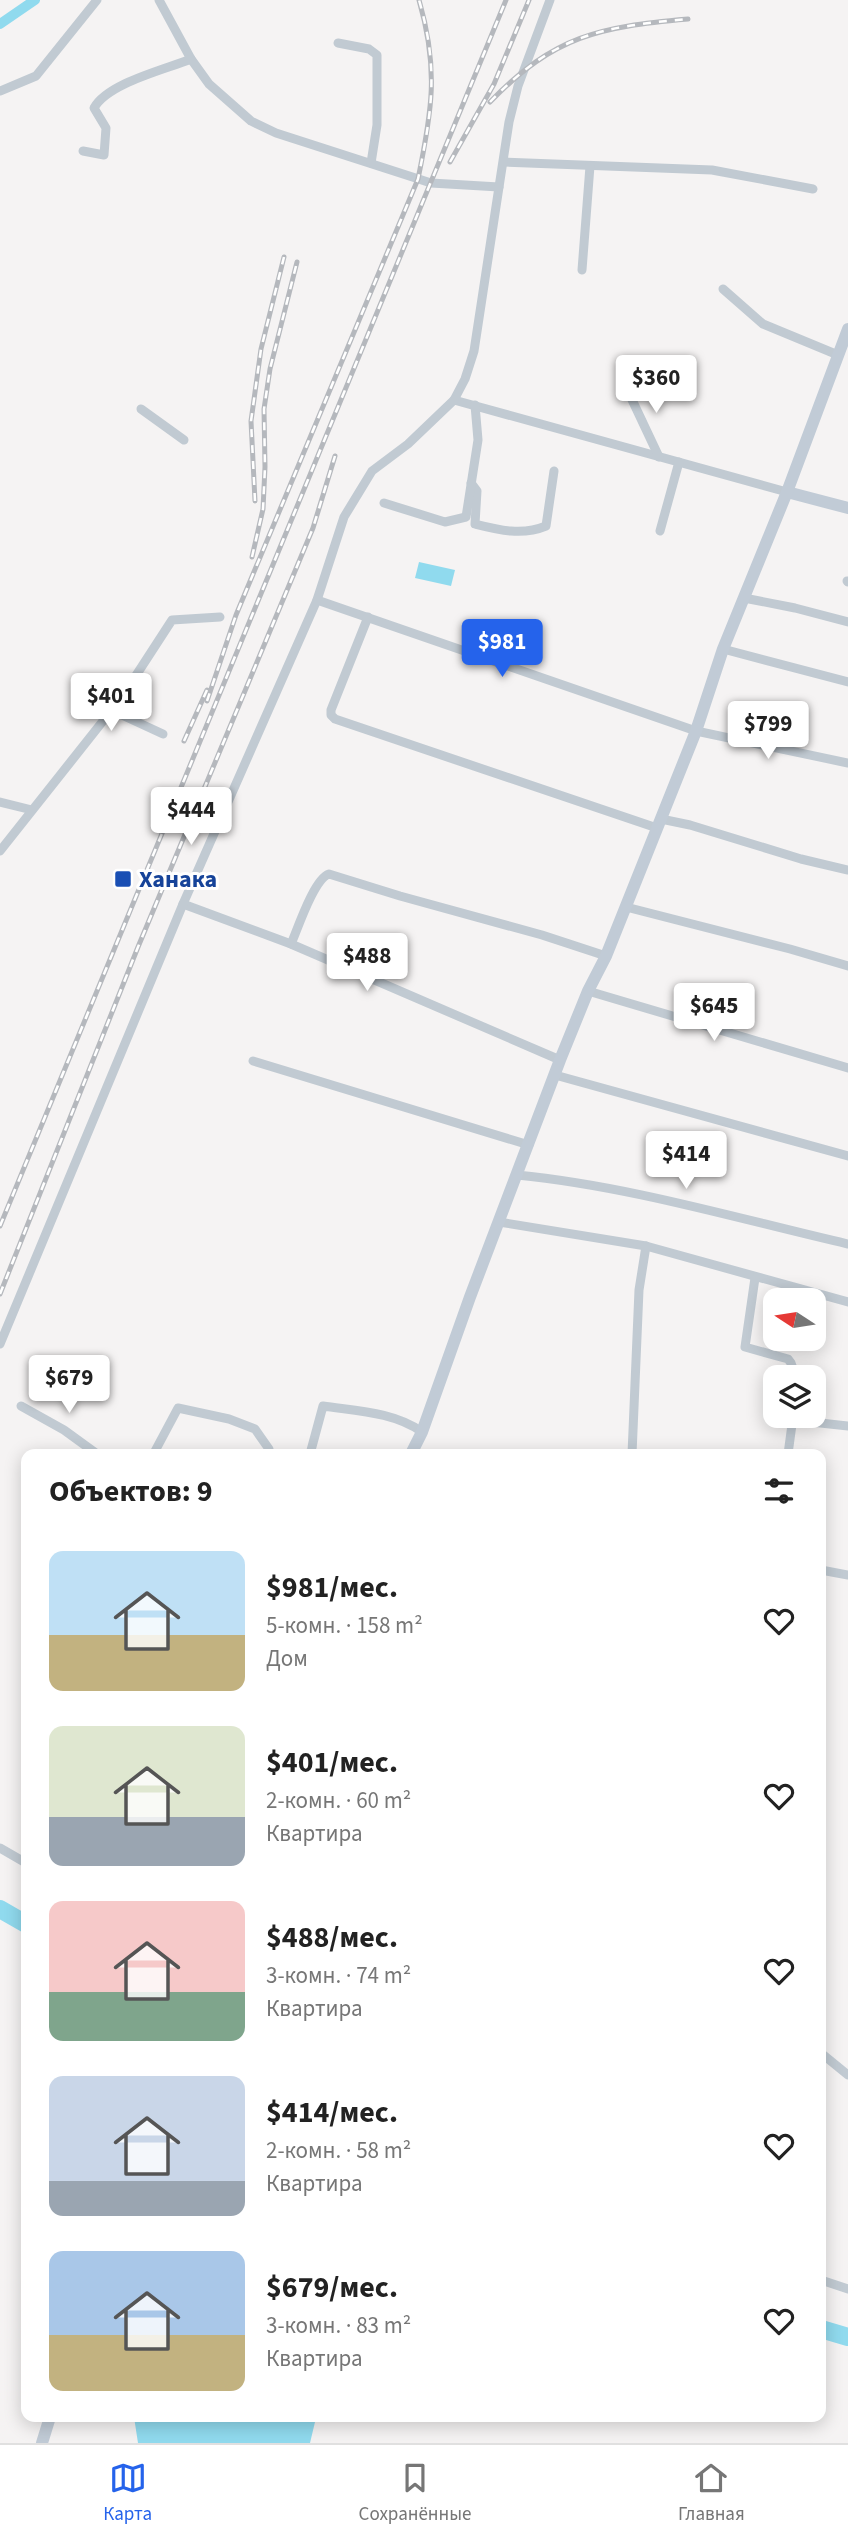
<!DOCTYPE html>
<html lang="ru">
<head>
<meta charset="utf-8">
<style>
	:root { --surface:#fff; --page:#f2f2f2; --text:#222; --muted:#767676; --line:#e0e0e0; --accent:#2563eb }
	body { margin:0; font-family:"Source Sans 3",sans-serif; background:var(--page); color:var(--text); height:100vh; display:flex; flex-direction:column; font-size:26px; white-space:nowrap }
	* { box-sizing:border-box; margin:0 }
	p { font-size:23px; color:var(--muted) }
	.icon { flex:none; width:38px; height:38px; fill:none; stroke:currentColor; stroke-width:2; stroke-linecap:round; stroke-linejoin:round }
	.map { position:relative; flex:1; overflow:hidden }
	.panel { position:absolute; left:21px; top:1449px; width:805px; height:973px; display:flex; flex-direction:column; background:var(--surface); border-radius:14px; box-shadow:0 4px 18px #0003 }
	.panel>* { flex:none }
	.needle { width:46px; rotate:282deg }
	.controls { position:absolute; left:763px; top:1288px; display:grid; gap:14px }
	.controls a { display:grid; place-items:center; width:63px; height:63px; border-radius:14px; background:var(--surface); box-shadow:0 4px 18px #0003; font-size:35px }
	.price { position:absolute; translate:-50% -60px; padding:0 16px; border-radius:7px; background:#fff; color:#222; font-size:23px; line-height:46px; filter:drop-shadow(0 2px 4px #0008) }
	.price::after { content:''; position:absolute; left:50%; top:42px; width:21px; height:16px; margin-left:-10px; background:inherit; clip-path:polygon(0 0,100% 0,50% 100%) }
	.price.current { background:var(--accent); color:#fff }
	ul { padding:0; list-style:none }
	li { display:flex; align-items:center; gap:21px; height:175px; padding:0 28px }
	li span { display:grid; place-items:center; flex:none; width:196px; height:140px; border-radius:14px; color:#555 }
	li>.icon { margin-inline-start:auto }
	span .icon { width:84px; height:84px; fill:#fffc; stroke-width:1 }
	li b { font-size:30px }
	h2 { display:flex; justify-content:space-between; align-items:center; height:84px; padding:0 28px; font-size:30px }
	.tab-bar { display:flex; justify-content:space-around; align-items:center; height:98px; border-top:2px solid var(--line); background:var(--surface); font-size:19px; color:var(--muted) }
	.tab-bar a { display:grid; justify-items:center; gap:4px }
	.tab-bar .current { color:var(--accent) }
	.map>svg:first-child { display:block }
	.water { fill:#90daee }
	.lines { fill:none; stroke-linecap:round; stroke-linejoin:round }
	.canal { stroke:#90daee; stroke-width:10 }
	.river { stroke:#90daee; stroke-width:18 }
	.street { stroke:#c1cad2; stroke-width:9 }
	.secondary { stroke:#c1cbd6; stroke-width:12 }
	.rail-casing { stroke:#b5b8bd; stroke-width:5 }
	.rail { stroke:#fff; stroke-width:2.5; stroke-dasharray:8; stroke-linecap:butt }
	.transit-dot { fill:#1a4fb4; stroke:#fff; stroke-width:2.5 }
	.labels { text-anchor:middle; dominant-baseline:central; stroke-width:6; stroke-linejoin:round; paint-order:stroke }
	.transit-label { font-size:24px; font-weight:bold; fill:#164399; stroke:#fff; text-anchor:start }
</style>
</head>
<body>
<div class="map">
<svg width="848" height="2443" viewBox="0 0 848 2443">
	<rect width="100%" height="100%" fill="#f5f3f3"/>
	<g class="water">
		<polygon points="419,562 455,570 451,586 415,578"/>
		<polygon points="134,2417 320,2417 315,2422 310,2443 138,2443"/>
	</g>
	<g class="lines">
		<polyline class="canal" points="0,24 35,0"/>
		<g class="river">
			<polyline points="0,1909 26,1924"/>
			<polyline points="821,2329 848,2337"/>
		</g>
		<g class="street">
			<polyline points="159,0 191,59 209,84 251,121 276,133 431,183 499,187 474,351 465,379 454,400 787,492"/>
			<polyline points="338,43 369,49 377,55 377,125 371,163"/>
			<polyline points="0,91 36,76 97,0"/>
			<path d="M83,151l21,4 2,-27 -12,-20c14,-25 70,-38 97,-49"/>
			<polyline points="504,162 712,170 813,189"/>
			<polyline points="499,187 509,122 518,86 550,0"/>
			<polyline points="582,270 590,166"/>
			<polyline points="723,289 763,324 838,355"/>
			<polyline points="626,387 659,457"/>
			<polyline points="141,409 184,440"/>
			<path d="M471,483l6,8 -2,33c24,6 47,12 71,2l8,-55"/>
			<polyline points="384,503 445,522 466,517 478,440 475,405"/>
			<polyline points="660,531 679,462"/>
			<polyline points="847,581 848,582"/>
			<polyline points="744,598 795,608 848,622"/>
			<polyline points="317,600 696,731 848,763"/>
			<polyline points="368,617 331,710 331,715 335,719 657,828"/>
			<polyline points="723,649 848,682"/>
			<polyline points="111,710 163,734"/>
			<polyline points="0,802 32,810"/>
			<polyline points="661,819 690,825 801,859 848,870"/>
			<polyline points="0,851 122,697 172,620 220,617"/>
			<polyline points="183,904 291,944 560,1060"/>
			<polyline points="626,907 790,949 848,966"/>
			<path d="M291,944c7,-16 23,-65 38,-70l71,22 142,39 64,21"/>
			<polyline points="588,991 848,1068"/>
			<polyline points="253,1061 529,1145"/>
			<polyline points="555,1075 848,1156"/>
			<path d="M517,1175c112,11 222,44 331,69"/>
			<polyline points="499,1222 646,1246 848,1302"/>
			<polyline points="755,1278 745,1347 788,1359 791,1363 796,1377"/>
			<polyline points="0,1344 183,904 317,600 344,517 372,471 408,444 454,400"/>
			<polyline points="21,1406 64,1430 97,1454"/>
			<polyline points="793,1420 848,1426"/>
			<polyline points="151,1454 154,1453 178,1408 229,1419 255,1429 269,1449 268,1454"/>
			<path d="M310,1454l13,-48c33,5 71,6 99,26"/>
			<polyline points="632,1454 639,1290 646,1246"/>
			<polyline points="788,1454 793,1417"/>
			<polyline points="821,1570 848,1575"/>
			<polyline points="0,1848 26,1863"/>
			<polyline points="821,2053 848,2075"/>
			<polyline points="821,2280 848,2289"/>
		</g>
		<g class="secondary">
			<polyline points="787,492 848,508"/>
			<polyline points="411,1454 422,1432 470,1297 560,1060 588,991 606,956 696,731 723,649 787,492 848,329"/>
			<polyline points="42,2443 50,2417"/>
		</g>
		<defs>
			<g id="rail">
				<path d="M490,102c65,-67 109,-75 198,-83"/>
				<polyline points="450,162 494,84 529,0"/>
				<polyline points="255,501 251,421 261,349 284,257"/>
				<polyline points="252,557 263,509 265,467 264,409 270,369 297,262"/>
				<path d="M207,701l29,-86 182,-436c14,-68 21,-110 1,-179"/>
				<polyline points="184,741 207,690"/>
				<polyline points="0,1226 506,0"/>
				<polyline points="0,1294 138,947 313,528 335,456"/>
			</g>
		</defs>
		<use href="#rail" class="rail-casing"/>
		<use href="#rail" class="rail"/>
	</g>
	<rect class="transit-dot" x="114" y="870" width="18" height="18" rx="3.5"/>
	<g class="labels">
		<g class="transit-label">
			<text x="139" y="879">Ханака</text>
		</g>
	</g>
</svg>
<div class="controls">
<a><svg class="needle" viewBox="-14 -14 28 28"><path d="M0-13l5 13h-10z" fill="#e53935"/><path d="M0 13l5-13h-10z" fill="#767676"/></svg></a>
<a><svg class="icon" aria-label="layers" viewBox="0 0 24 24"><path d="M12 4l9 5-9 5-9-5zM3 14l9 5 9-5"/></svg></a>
</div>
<b class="price" style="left:656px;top:415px">$360</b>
<b class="price current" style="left:502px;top:679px">$981</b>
<b class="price" style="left:111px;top:733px">$401</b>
<b class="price" style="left:768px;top:761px">$799</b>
<b class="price" style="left:191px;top:847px">$444</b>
<b class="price" style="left:367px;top:993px">$488</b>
<b class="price" style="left:714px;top:1043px">$645</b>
<b class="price" style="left:686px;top:1191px">$414</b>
<b class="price" style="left:69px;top:1415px">$679</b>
<section class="panel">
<h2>Объектов: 9<svg class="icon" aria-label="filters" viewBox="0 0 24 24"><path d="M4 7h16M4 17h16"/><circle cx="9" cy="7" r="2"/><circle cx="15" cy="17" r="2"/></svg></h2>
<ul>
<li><span style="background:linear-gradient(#bfe0f5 60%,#c2b280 0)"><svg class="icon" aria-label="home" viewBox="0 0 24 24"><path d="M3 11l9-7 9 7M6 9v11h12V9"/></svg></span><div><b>$981/мес.</b><p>5-комн. · 158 m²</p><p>Дом</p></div><svg class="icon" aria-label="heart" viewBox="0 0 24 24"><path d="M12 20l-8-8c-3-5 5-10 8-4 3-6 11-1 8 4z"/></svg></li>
<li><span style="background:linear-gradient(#dfe7d0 65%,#9aa5b1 0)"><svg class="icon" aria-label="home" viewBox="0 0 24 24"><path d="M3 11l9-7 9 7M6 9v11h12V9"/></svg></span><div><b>$401/мес.</b><p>2-комн. · 60 m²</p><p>Квартира</p></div><svg class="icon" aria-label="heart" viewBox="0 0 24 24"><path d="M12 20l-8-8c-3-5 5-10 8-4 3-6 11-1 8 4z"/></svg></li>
<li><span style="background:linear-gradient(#f6c9c9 65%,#7fa58c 0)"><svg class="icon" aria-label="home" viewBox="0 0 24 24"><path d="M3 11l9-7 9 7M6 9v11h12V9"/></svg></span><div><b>$488/мес.</b><p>3-комн. · 74 m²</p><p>Квартира</p></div><svg class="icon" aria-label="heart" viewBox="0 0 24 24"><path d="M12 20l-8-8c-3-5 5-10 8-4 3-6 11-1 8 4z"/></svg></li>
<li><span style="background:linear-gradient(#c9d6e8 75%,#9aa5b1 0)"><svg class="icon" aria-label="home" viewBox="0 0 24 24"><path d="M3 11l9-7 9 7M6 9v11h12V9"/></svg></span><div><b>$414/мес.</b><p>2-комн. · 58 m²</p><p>Квартира</p></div><svg class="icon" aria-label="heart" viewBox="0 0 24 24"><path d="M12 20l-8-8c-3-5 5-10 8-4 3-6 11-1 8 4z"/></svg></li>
<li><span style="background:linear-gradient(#a9c7e8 60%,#c2b280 0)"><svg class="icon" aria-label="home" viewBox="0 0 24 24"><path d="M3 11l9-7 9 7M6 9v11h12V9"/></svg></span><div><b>$679/мес.</b><p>3-комн. · 83 m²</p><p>Квартира</p></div><svg class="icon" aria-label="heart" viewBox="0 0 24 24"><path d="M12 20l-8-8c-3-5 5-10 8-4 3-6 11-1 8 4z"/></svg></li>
</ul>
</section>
</div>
<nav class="tab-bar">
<a class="current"><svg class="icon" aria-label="map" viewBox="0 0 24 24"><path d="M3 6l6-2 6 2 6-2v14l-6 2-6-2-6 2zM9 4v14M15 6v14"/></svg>Карта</a>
<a><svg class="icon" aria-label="saved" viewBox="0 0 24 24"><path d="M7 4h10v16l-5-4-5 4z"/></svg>Сохранённые</a>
<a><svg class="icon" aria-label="home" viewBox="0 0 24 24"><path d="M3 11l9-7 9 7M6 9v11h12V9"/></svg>Главная</a>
</nav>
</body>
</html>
